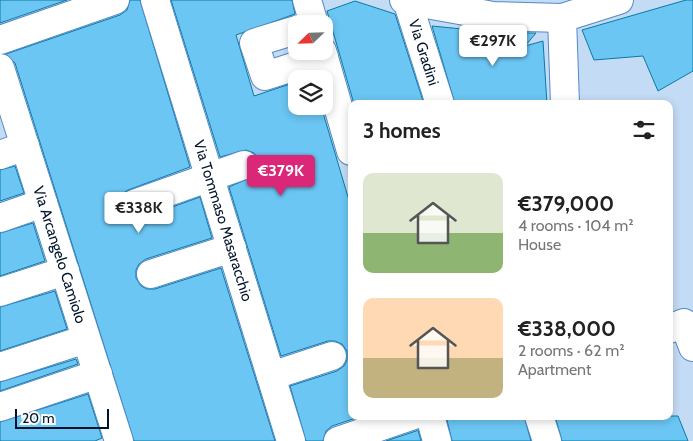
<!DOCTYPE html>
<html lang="en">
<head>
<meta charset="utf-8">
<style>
	:root { --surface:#fff; --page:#f2f2f2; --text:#222; --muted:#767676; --accent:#db2777 }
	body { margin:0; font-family:Cabin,sans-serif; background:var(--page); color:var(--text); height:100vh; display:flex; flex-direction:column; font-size:19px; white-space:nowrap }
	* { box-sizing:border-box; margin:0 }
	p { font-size:16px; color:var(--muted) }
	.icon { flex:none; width:28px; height:28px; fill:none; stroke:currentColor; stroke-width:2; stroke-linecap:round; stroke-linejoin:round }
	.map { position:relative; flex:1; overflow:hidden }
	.side { position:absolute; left:348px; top:100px; width:325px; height:320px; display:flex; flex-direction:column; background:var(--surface); border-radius:10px; box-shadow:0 2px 8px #0003 }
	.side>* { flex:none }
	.needle { width:32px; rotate:247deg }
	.controls { position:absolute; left:288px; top:15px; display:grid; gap:10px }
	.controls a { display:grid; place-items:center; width:45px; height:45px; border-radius:10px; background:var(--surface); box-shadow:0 2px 8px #0003; font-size:25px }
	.scale { position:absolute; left:15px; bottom:12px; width:94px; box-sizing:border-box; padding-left:5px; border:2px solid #00132a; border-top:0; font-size:14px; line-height:18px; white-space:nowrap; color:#00132a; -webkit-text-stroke:4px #f9f9f9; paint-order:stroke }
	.price { position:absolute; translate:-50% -42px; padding:0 11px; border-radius:5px; background:#fff; color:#222; font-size:16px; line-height:32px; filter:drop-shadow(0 1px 2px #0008) }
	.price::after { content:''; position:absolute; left:50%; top:30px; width:15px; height:11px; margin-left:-8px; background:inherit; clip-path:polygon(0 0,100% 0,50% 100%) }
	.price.on { background:var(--accent); color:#fff }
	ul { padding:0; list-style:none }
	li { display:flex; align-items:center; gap:15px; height:125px; padding:0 15px }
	li span { display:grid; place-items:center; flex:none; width:140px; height:100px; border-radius:10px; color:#555 }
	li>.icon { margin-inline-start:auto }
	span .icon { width:60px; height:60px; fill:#fffc; stroke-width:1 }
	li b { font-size:21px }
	h2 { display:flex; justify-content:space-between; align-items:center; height:60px; padding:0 15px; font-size:21px }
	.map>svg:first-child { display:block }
	.building { fill:#6bc6f3; stroke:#0a7aa4 }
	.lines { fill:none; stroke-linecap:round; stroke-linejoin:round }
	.street-casing { stroke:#538ac6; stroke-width:30 }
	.street { stroke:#fff; stroke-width:28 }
	.labels { text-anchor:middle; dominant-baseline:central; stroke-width:4; stroke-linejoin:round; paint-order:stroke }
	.street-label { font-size:15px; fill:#00132a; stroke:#f9f9f9 }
</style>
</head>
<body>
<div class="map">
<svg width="693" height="441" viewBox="0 0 693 441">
	<rect width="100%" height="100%" fill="#c4dbf5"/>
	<g class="building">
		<polygon points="0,0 67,0 0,23"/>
		<polygon points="130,0 140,0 190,167 128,190 122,194 119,201 119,209 124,216 131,219 139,219 200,197 212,238 146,259 139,264 136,270 136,278 141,286 147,289 155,289 221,268 275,441 134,441 15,63 6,54 120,15 127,10"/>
		<polygon points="171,0 292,0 295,14 236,35 254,96 296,82 296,106 321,106 351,207 351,416 362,416 332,426 326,431 323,441 306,441 290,386 337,371 344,366 347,360 347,351 342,344 335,341 328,341 281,356 229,187 256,175 259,168 259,160 254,153 246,150 220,157"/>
		<polygon points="686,0 693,0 693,71 658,91 643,56 594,60 582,30"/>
		<polygon points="355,1 395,14 424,104 354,104 327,11"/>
		<polygon points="432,26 503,33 536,33 525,46 543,41 547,104 455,104"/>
		<polygon points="15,166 24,193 0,201 0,170"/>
		<polygon points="33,223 45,261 0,276 0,233"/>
		<polygon points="55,291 67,329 0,351 0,307"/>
		<polygon points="76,359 78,364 0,391 0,382"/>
		<polygon points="88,394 102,438 95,441 0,441 0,422"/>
		<polygon points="446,416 524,416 531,441 452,441"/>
		<polygon points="555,416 678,416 688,441 562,441"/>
		<polygon points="418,430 421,441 386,441 416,431"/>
	</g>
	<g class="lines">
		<defs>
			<g id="street">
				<path id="s1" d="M155,0l136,441"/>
				<polyline points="307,0 314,24"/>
				<polyline points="404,0 493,16 562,18 619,0"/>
				<path id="s2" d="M407,0l33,104"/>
				<polyline points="562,18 565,104"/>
				<polyline points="296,30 254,43 265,76 324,57"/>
				<polyline points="0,40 115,0"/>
				<polyline points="322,51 351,151"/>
				<path id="s3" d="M0,68l119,373"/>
				<polyline points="0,155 25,146"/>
				<polyline points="134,204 244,165"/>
				<polyline points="0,218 43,203"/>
				<polyline points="151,274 232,248"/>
				<polyline points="0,292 65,271"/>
				<polyline points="669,329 684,323 693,347"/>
				<polyline points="0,367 86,339"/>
				<polyline points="271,376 332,356"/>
				<polyline points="0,407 98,374"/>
				<polyline points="430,416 437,441"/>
				<polyline points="539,416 547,441"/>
				<polyline points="338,441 411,416"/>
			</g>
		</defs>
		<use href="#street" class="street-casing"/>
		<use href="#street" class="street"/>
	</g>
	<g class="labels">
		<g class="street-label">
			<text stroke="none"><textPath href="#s2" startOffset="55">Via Gradini</textPath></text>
			<text stroke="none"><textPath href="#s1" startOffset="231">Via Tommaso Masaracchio</textPath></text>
			<text stroke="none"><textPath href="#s3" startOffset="196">Via Arcangelo Camiolo</textPath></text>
		</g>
	</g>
</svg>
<div class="controls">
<a><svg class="needle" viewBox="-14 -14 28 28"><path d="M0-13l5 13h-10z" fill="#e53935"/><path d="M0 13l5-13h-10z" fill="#767676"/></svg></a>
<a><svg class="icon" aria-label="layers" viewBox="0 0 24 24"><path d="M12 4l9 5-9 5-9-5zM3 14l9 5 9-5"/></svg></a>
</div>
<div class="scale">20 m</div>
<b class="price" style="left:493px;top:67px">€297K</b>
<b class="price on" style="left:281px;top:197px">€379K</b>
<b class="price" style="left:139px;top:234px">€338K</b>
<section class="side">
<h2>3 homes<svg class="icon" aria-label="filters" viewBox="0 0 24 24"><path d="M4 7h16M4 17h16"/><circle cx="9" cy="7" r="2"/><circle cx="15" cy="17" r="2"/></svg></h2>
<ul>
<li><span style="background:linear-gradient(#dfe7d0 60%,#8fb573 0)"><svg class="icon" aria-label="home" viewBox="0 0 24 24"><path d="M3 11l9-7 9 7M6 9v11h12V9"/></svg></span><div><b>€379,000</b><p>4 rooms · 104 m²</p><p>House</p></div></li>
<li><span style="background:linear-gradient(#ffd9b3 60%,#c2b280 0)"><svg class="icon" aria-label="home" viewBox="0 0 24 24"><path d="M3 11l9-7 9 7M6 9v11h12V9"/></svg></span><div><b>€338,000</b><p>2 rooms · 62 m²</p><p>Apartment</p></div></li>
</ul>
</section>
</div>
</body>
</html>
